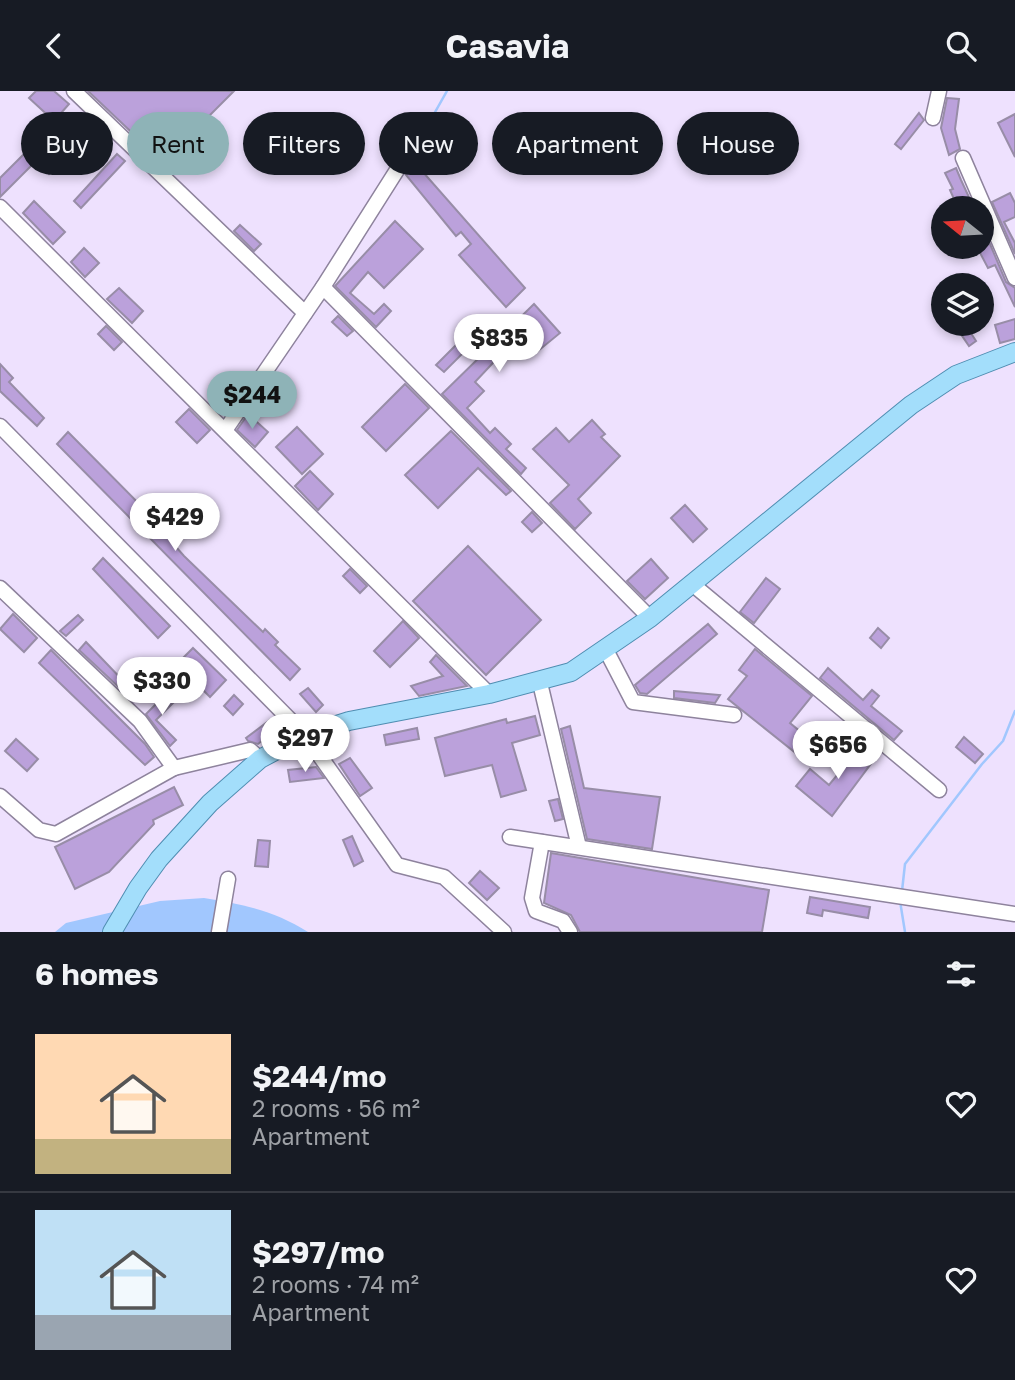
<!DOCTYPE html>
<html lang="en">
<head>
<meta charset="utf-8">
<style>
	:root { --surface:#171b24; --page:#20242c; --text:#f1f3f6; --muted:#9ea1a6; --line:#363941; --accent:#8eb3b7 }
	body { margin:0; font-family:"Golos Text",sans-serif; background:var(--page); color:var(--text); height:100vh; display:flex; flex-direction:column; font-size:26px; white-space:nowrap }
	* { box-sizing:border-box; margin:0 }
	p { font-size:23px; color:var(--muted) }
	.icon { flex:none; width:38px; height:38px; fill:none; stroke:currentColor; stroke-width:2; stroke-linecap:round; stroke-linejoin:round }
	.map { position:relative; height:841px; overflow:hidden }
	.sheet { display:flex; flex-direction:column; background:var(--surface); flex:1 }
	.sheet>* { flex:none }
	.guide { position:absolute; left:21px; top:21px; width:973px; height:63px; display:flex; gap:14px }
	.needle { width:46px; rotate:288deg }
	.tools { position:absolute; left:931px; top:105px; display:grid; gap:14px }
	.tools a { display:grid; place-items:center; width:63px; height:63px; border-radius:50%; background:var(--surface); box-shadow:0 4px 10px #0003; font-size:35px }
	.price { position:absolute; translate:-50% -60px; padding:0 16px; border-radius:24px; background:#fff; color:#222; font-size:23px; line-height:46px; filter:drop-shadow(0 2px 4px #0008) }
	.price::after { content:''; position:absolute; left:50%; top:42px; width:21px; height:16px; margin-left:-10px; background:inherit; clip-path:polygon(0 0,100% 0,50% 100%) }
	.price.current { background:var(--accent); color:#111 }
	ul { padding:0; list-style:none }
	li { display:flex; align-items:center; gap:21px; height:175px; padding:0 35px }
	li+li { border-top:2px solid var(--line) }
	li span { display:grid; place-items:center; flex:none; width:196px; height:140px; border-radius:0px; color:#555 }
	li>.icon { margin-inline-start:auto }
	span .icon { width:84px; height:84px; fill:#fffc; stroke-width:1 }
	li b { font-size:30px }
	h2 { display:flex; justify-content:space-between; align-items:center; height:84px; padding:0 35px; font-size:30px }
	.chip { padding:0 24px; border-radius:32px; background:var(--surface); box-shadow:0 4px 10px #0003; font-size:24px; line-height:63px }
	.chip.current { background:var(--accent); color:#111 }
	header { display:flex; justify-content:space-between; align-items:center; height:91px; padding:0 35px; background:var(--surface); font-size:32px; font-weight:700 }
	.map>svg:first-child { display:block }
	.water { fill:#a1c7fe }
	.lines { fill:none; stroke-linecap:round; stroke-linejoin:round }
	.stream { stroke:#a1c7fe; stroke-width:2.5 }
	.building { fill:#bba1db; stroke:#988da7; stroke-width:2 }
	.minor-casing { stroke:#8e839d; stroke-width:17 }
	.major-casing { stroke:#4f8db1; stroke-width:20 }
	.minor { stroke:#fff; stroke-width:14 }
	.major { stroke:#a3defb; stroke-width:18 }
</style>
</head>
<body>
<header><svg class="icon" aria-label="back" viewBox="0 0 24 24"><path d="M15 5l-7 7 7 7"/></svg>Casavia<svg class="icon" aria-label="search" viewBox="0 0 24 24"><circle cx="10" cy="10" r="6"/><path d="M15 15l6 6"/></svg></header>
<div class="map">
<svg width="1015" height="841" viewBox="0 0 1015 841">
	<rect width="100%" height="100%" fill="#eee1fe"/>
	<path class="water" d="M204,807c38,6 71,13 104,34h-253l11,-9 94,-22z"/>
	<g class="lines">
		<g class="stream">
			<polyline points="421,46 447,0"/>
			<polyline points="902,800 905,773 982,673 1003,650 1015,620"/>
			<polyline points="900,810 905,841"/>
		</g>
	</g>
	<g class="building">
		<polygon points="36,0 54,0 69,13 54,30 29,7"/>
		<polygon points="88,0 234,0 163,71"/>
		<polygon points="947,7 959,8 955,38 960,58 949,64 941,37"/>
		<polygon points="919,22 924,29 901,58 895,53"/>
		<polygon points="1015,23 1015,66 998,32"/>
		<polygon points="87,34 93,39 49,83 43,77"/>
		<polygon points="27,60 36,70 0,106 0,87"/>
		<polygon points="117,63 125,70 81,117 74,110"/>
		<polygon points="415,72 525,197 506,216 459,164 471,153 461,141 456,145 406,84"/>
		<polygon points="956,77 961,89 974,117 958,117 950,99 953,98 945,82"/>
		<polygon points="1010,102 1015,112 1015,126 1004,131 1015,152 1015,163 992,111"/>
		<polygon points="34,110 65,141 53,153 23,122"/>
		<polygon points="395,130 423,158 384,197 368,181 350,202 374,223 384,213 391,220 376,236 335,195"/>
		<polygon points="240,134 261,153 254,160 234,140"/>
		<polygon points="982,134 1006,191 1015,197 1015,216 995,174 988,177 977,156 982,156"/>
		<polygon points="84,157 99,172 85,186 71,171"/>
		<polygon points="119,197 143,220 132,232 107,208"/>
		<polygon points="534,213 560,242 538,260 521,242 475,291 484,300 467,317 490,342 495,337 511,353 506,358 526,377 521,383 442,303"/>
		<polygon points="338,225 353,240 347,245 332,231"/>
		<polygon points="1015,228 1015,248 1000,252 995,234"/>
		<polygon points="954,233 965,233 976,250 969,255"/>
		<polygon points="106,235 122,251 114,259 98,243"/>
		<polygon points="466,244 473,252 444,281 436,274"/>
		<polygon points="0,273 13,287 9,291 44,327 37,335 0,300"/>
		<polygon points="405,293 429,317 386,360 362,336"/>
		<polygon points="189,318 210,339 197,352 176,331"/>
		<polygon points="248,323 268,341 255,356 237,339"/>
		<polygon points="592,329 605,343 601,346 620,365 578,408 591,422 575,438 550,412 569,394 533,358 556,337 569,351"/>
		<polygon points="297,336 323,363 302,383 276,356"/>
		<polygon points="451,340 511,400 506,404 478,377 438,417 405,384"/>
		<polygon points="68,341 163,437 161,439 184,465 263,541 265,538 278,551 275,554 300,578 290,589 57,353"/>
		<polygon points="310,380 333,403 318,419 295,395"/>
		<polygon points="685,414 707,438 693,451 671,427"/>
		<polygon points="532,421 542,432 532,441 522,431"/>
		<polygon points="468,455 541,529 486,584 413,510"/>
		<polygon points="103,467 170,535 158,547 93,478"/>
		<polygon points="651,468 668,487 645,508 627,490"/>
		<polygon points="350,478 367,495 360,502 343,485"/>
		<polygon points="766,487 780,498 754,532 740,521"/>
		<polygon points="13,523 37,547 24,561 0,538"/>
		<polygon points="78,524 83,529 66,545 60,540"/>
		<polygon points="403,530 419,547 390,576 374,560"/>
		<polygon points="708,533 717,543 647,603 640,602 635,594"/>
		<polygon points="878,537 889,547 881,557 870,547"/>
		<polygon points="86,551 129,596 124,601 79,559"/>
		<polygon points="193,557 226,589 210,606 177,573"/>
		<polygon points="755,558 812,605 790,632 819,656 807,671 728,608 747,585 739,579"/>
		<polygon points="51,559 145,653 154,666 145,674 39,572"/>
		<polygon points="436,564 467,595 419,605 411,595 443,585 430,571"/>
		<polygon points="828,577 863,609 872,599 879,605 871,615 902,640 894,649 820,587"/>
		<polygon points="308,597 323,614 316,621 300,603"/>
		<polygon points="674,600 720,604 715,612 674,607"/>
		<polygon points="167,602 175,610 156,629 176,649 170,655 146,623"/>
		<polygon points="234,604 243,613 233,624 224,615"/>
		<polygon points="535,625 540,644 512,652 526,699 501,706 492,674 445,685 435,647 506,628 507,632"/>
		<polygon points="270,629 277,638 258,653 248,650 246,647"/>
		<polygon points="570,635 584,697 660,706 652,758 587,748 561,638"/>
		<polygon points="417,637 419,648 386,654 384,644"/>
		<polygon points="964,646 983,663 975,672 956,656"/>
		<polygon points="16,648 38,668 27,680 5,660"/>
		<polygon points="865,650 879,662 832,725 796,695 810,678 829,694"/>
		<polygon points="350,667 372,697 360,705 339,673"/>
		<polygon points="316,676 324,687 290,691 288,679"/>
		<polygon points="174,696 183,714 153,729 154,733 109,781 75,798 55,756"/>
		<polygon points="558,708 563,728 555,730 549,710"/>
		<polygon points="352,745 363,770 354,775 343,749"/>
		<polygon points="258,749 270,750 268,776 255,775"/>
		<polygon points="551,762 769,799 762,841 580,841 571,824 544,812"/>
		<polygon points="480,780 499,797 487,809 469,792"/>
		<polygon points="810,806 870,816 868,827 823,819 822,825 807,822"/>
	</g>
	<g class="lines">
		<defs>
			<g id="minor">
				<polyline points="74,0 305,222"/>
				<polyline points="933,27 939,0"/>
				<polyline points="963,67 1015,187"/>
				<polyline points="0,116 489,603"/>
				<polyline points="323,196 650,527"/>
				<polyline points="0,335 305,644 397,774 444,786 504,841"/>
				<polyline points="226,338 323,196 404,68"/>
				<polyline points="691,492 939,699"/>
				<polyline points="0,497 140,630 174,677"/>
				<polyline points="606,559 633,611 734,624"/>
				<polyline points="540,592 579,756"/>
				<polyline points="0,705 39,739 56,743 174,677 250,659 260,668"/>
				<polyline points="510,746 1015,823"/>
				<polyline points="542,751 532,807 536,820 563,830 570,841"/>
				<polyline points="219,841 228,788"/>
			</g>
			<polyline id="major" points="112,841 138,797 159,768 210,712 260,668 305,644 349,630 489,603 571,581 650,527 911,314 956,284 1015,261"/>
		</defs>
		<use href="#minor" class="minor-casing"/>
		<use href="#major" class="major-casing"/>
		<use href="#minor" class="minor"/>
		<use href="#major" class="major"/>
	</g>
</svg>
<div class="tools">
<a><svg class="needle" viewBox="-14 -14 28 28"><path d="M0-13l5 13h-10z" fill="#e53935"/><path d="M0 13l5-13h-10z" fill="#9ea1a6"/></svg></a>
<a><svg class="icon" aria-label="layers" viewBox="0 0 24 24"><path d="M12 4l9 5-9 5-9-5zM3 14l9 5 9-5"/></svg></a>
</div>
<b class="price" style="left:499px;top:283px">$835</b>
<b class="price current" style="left:252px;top:340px">$244</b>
<b class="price" style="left:175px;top:462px">$429</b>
<b class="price" style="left:162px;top:626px">$330</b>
<b class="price" style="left:305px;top:683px">$297</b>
<b class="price" style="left:838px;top:690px">$656</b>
<div class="guide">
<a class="chip">Buy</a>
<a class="chip current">Rent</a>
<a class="chip">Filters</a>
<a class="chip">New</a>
<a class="chip">Apartment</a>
<a class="chip">House</a>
</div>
</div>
<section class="sheet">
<h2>6 homes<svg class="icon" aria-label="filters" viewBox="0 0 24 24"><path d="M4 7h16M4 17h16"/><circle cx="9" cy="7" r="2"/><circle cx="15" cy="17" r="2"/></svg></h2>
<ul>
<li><span style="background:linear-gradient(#ffd9b3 75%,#c2b280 0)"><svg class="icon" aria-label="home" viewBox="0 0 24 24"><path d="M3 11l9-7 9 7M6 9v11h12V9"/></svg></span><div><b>$244/mo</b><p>2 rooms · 56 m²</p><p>Apartment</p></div><svg class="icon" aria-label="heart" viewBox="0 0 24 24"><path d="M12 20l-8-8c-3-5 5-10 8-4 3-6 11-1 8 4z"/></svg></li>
<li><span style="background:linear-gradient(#bfe0f5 75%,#9aa5b1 0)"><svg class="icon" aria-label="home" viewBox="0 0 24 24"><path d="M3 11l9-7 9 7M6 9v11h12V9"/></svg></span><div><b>$297/mo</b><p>2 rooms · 74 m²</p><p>Apartment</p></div><svg class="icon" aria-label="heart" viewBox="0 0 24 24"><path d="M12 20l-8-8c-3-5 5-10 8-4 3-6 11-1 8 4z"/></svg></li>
</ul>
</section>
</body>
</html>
